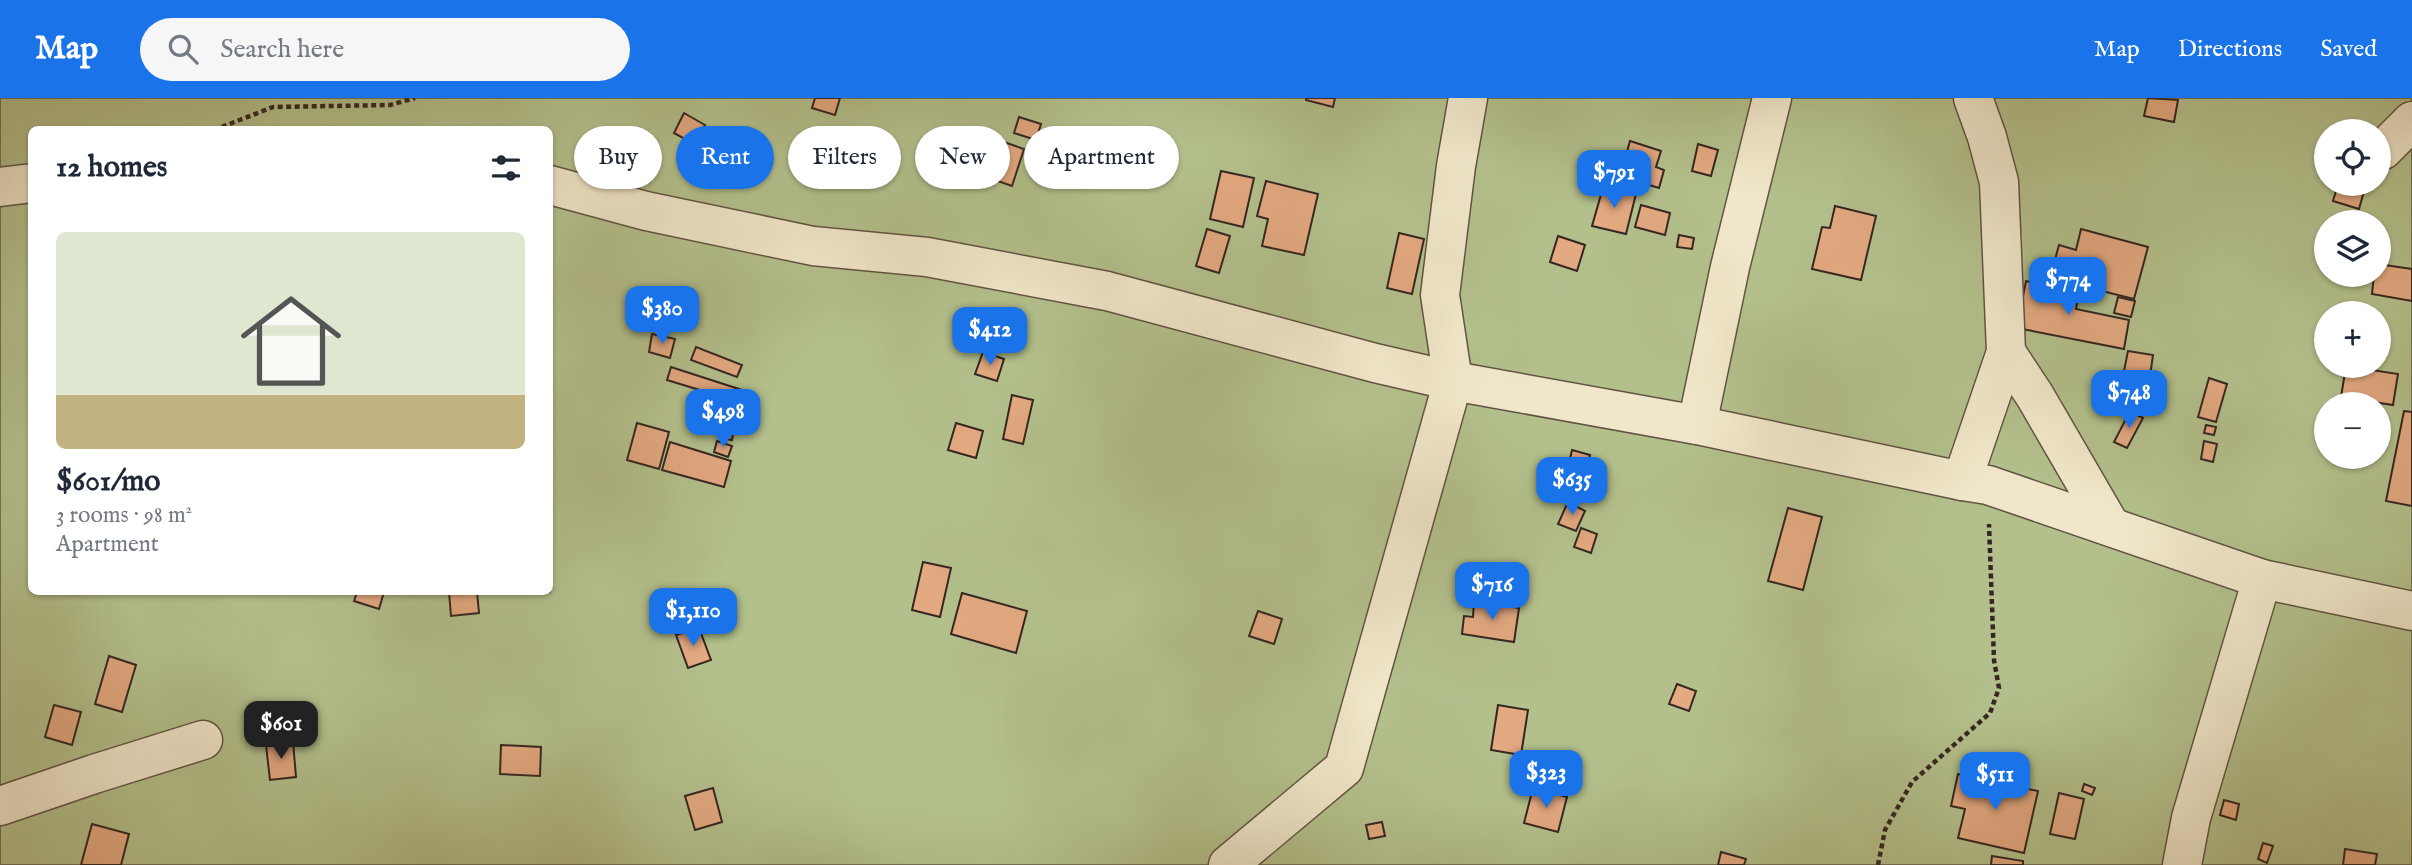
<!DOCTYPE html>
<html lang="en">
<head>
<meta charset="utf-8">
<style>
	:root { --surface:#fff; --page:#f6f6f7; --text:#1f2937; --muted:#747a83; --accent:#1a73e8 }
	body { margin:0; font-family:"IM FELL English",serif; background:var(--page); color:var(--text); height:100vh; display:flex; flex-direction:column; font-size:26px; white-space:nowrap }
	* { box-sizing:border-box; margin:0 }
	p { font-size:23px; color:var(--muted) }
	.icon { flex:none; width:38px; height:38px; fill:none; stroke:currentColor; stroke-width:2; stroke-linecap:round; stroke-linejoin:round }
	.map { position:relative; flex:1; overflow:hidden }
	.details { position:absolute; left:28px; top:28px; width:525px; height:469px; display:flex; flex-direction:column; background:var(--surface); border-radius:10px; box-shadow:0 2px 5px #0004 }
	.details>* { flex:none }
	.top-card { position:absolute; left:574px; top:28px; width:665px; height:63px; display:flex; gap:14px }
	.tools { position:absolute; left:2314px; top:21px; display:grid; gap:14px }
	.tools a { display:grid; place-items:center; width:77px; height:77px; border-radius:50%; background:var(--surface); box-shadow:0 2px 5px #0004; font-size:35px }
	.price { position:absolute; translate:-50% -60px; padding:0 16px; border-radius:14px; background:var(--accent); color:#fff; font-size:23px; line-height:46px; filter:drop-shadow(0 2px 4px #0008) }
	.price::after { content:''; position:absolute; left:50%; top:42px; width:21px; height:16px; margin-left:-10px; background:inherit; clip-path:polygon(0 0,100% 0,50% 100%) }
	.price.on { background:#222; color:#fff }
	ul { padding:0; list-style:none }
	li { display:grid; align-content:center; gap:14px; height:371px; padding:0 28px }
	li span { display:grid; place-items:center; height:217px; border-radius:10px; color:#555 }
	li>.icon { margin-inline-start:auto }
	span .icon { width:126px; height:126px; fill:#fffc; stroke-width:1 }
	li b { font-size:30px }
	h2 { display:flex; justify-content:space-between; align-items:center; height:84px; padding:0 28px; font-size:30px }
	.pill { padding:0 24px; border-radius:32px; background:var(--surface); box-shadow:0 2px 5px #0004; font-size:24px; line-height:63px }
	.pill.on { background:var(--accent); color:#fff }
	header { display:flex; align-items:center; gap:42px; box-sizing:border-box; height:98px; padding:0 35px; background:var(--accent); color:#fff }
	header strong { font-size:33px }
	nav { display:flex; gap:38px; margin-inline-start:auto; font-size:24px }
	.search { width:490px; height:63px; background:var(--page); display:flex; align-items:center; gap:18px; box-sizing:border-box; padding:0 24px; border-radius:38px; color:var(--muted); font-size:26px }
	.map>svg:first-child { display:block }
	.green { fill:#b3c08c; stroke:#747356; stroke-width:2; fill-rule:evenodd }
	.building { fill:#e3a981; stroke:#352620; stroke-width:2 }
	.lines { fill:none; stroke-linecap:round; stroke-linejoin:round }
	.minor-casing { stroke:#625343; stroke-width:41 }
	.path { stroke:#352620; stroke-width:4.5; stroke-dasharray:5 3.5; stroke-linecap:butt }
	.minor { stroke:#f0e7ca; stroke-width:38 }
</style>
</head>
<body>
<header>
<strong>Map</strong>
<div class="search"><svg class="icon" aria-label="search" viewBox="0 0 24 24"><circle cx="10" cy="10" r="6"/><path d="M15 15l6 6"/></svg>Search here</div>
<nav><a>Map</a><a>Directions</a><a>Saved</a></nav>
</header>
<div class="map">
<svg width="2412" height="767" viewBox="0 0 2412 767">
	<rect width="100%" height="100%" fill="#e8daad"/>
	<filter id="stains"><feTurbulence type="fractalNoise" baseFrequency=".00286" numOctaves="4"/><feColorMatrix values="0 0 0 0 .2 0 0 0 0 .09 0 0 0 0 .02 0 0 0 .5 -.17"/></filter>
	<radialGradient id="worn" r=".72"><stop offset=".6" stop-color="#630" stop-opacity="0"/><stop offset="1" stop-color="#630" stop-opacity=".3"/></radialGradient>
	<path class="green" d="M0,0h2412v767h-2412zM32,32h518v462h-518zM2326,33h52v53h-52zM2326,124h52v53h-52zM2326,215h52v53h-52zM2326,306h52v53h-52z"/>
	<g class="building">
		<polygon points="815,0 840,0 835,17 812,10"/>
		<polygon points="1306,0 1335,0 1333,9 1306,2"/>
		<polygon points="2148,0 2178,2 2174,24 2144,18"/>
		<polygon points="684,15 705,27 694,46 674,35"/>
		<polygon points="1019,19 1041,26 1036,42 1014,35"/>
		<polygon points="998,42 1024,51 1012,88 986,79"/>
		<polygon points="1630,43 1661,53 1656,69 1664,72 1659,90 1620,78"/>
		<polygon points="1698,46 1718,52 1711,78 1692,73"/>
		<polygon points="1221,73 1254,80 1243,129 1210,121"/>
		<polygon points="1266,83 1318,96 1304,157 1262,148 1268,121 1257,118"/>
		<polygon points="1604,86 1636,96 1626,136 1592,128"/>
		<polygon points="2338,86 2366,86 2359,111 2333,103"/>
		<polygon points="1641,107 1670,115 1665,137 1635,129"/>
		<polygon points="1835,108 1876,118 1861,182 1812,171 1822,129 1830,130"/>
		<polygon points="1207,131 1230,138 1219,175 1196,168"/>
		<polygon points="2081,131 2148,149 2134,201 2050,180 2059,147 2076,152"/>
		<polygon points="1399,135 1424,141 1412,196 1387,190"/>
		<polygon points="1679,137 1694,140 1692,151 1677,149"/>
		<polygon points="1558,138 1585,147 1577,173 1550,164"/>
		<polygon points="2378,166 2412,171 2412,203 2372,196 2374,177 2378,177"/>
		<polygon points="2026,183 2079,194 2076,211 2129,222 2124,251 2017,230"/>
		<polygon points="2118,199 2135,203 2131,219 2114,215"/>
		<polygon points="652,236 675,241 670,260 649,254"/>
		<polygon points="696,249 742,267 737,279 691,262"/>
		<polygon points="2128,253 2153,257 2150,278 2124,273"/>
		<polygon points="983,254 1004,261 997,283 975,276"/>
		<polygon points="2346,268 2398,276 2393,307 2341,299"/>
		<polygon points="671,269 742,292 739,304 667,282"/>
		<polygon points="2209,280 2227,286 2216,324 2198,319"/>
		<polygon points="1012,297 1033,302 1023,346 1003,341"/>
		<polygon points="2130,313 2143,320 2127,350 2114,344"/>
		<polygon points="2404,313 2412,314 2412,408 2386,403"/>
		<polygon points="637,325 669,334 659,371 627,362"/>
		<polygon points="956,325 983,333 976,360 948,352"/>
		<polygon points="722,326 734,329 732,342 720,340"/>
		<polygon points="2206,327 2216,329 2214,337 2204,335"/>
		<polygon points="717,343 732,348 728,359 714,354"/>
		<polygon points="2204,343 2217,346 2213,364 2201,361"/>
		<polygon points="670,344 731,363 724,389 662,372"/>
		<polygon points="1572,352 1590,357 1585,378 1567,374"/>
		<polygon points="1568,404 1585,413 1576,433 1558,426"/>
		<polygon points="1788,410 1822,419 1803,492 1768,483"/>
		<polygon points="1581,430 1597,436 1591,455 1574,449"/>
		<polygon points="923,464 951,470 940,519 912,512"/>
		<polygon points="357,494 384,494 379,511 354,503"/>
		<polygon points="449,494 477,494 479,515 451,518"/>
		<polygon points="962,495 1027,513 1016,555 951,536"/>
		<polygon points="1474,503 1519,510 1514,544 1462,536 1464,518 1473,519"/>
		<polygon points="1258,513 1282,521 1274,546 1249,538"/>
		<polygon points="699,530 711,562 688,570 676,537"/>
		<polygon points="109,558 136,567 122,614 95,606"/>
		<polygon points="1677,586 1696,593 1689,613 1669,606"/>
		<polygon points="54,607 81,614 72,647 45,639"/>
		<polygon points="1498,607 1528,612 1521,657 1491,652"/>
		<polygon points="293,644 296,679 270,682 266,647"/>
		<polygon points="501,647 541,649 540,678 500,676"/>
		<polygon points="1958,676 2038,693 2024,755 1958,740 1965,711 1951,708"/>
		<polygon points="2084,686 2095,690 2092,697 2082,693"/>
		<polygon points="713,690 722,724 695,732 685,698"/>
		<polygon points="1533,690 1567,699 1558,734 1524,725"/>
		<polygon points="2059,695 2084,701 2075,741 2050,736"/>
		<polygon points="2224,702 2239,706 2236,722 2220,717"/>
		<polygon points="1382,724 1385,738 1369,741 1366,727"/>
		<polygon points="92,726 129,736 121,767 81,767"/>
		<polygon points="2263,745 2273,748 2267,765 2258,761"/>
		<polygon points="2345,751 2377,756 2375,767 2343,767"/>
		<polygon points="1721,754 1746,761 1744,767 1718,767"/>
		<polygon points="1992,758 2023,763 2023,767 1991,767"/>
	</g>
	<g class="lines">
		<defs>
			<g id="minor">
				<polyline points="2383,52 2412,23"/>
				<polyline points="550,87 646,113 813,148 927,159 1107,193 1375,265 1453,283 1697,327 1962,383 1988,387 2262,481 2412,513"/>
				<polyline points="0,89 32,85"/>
				<polyline points="2006,254 2035,298 2111,429"/>
				<polyline points="1697,327 1730,169 1772,0"/>
				<polyline points="1962,383 2006,254 1999,84 1987,39 1973,0"/>
				<polyline points="0,708 94,676 203,642"/>
				<polyline points="1228,767 1344,670 1453,283 1440,197 1456,68 1468,0"/>
				<polyline points="2182,767 2191,720 2262,481"/>
			</g>
		</defs>
		<use href="#minor" class="minor-casing"/>
		<g class="path">
			<polyline points="214,32 273,9 390,7 415,0"/>
			<polyline points="1878,767 1885,732 1912,684 1990,615 1999,590 1994,562 1989,426"/>
		</g>
		<use href="#minor" class="minor"/>
	</g>
	<rect width="100%" height="100%" filter="url(#stains)"/>
	<rect width="100%" height="100%" fill="url(#worn)"/>
</svg>
<div class="tools">
<a><svg class="icon" aria-label="locate" viewBox="0 0 24 24"><circle cx="12" cy="12" r="6"/><path d="M12 2v4M12 18v4M2 12h4M18 12h4"/></svg></a>
<a><svg class="icon" aria-label="layers" viewBox="0 0 24 24"><path d="M12 4l9 5-9 5-9-5zM3 14l9 5 9-5"/></svg></a>
<a>+</a>
<a>−</a>
</div>
<b class="price" style="left:1614px;top:112px">$791</b>
<b class="price" style="left:2068px;top:219px">$774</b>
<b class="price" style="left:662px;top:248px">$380</b>
<b class="price" style="left:990px;top:269px">$412</b>
<b class="price" style="left:2129px;top:332px">$748</b>
<b class="price" style="left:723px;top:351px">$498</b>
<b class="price" style="left:1572px;top:419px">$635</b>
<b class="price" style="left:1492px;top:524px">$716</b>
<b class="price" style="left:693px;top:550px">$1,110</b>
<b class="price on" style="left:281px;top:663px">$601</b>
<b class="price" style="left:1546px;top:712px">$323</b>
<b class="price" style="left:1995px;top:714px">$511</b>
<div class="top-card">
<a class="pill">Buy</a>
<a class="pill on">Rent</a>
<a class="pill">Filters</a>
<a class="pill">New</a>
<a class="pill">Apartment</a>
</div>
<section class="details">
<h2>12 homes<svg class="icon" aria-label="filters" viewBox="0 0 24 24"><path d="M4 7h16M4 17h16"/><circle cx="9" cy="7" r="2"/><circle cx="15" cy="17" r="2"/></svg></h2>
<ul>
<li><span style="background:linear-gradient(#dfe7d0 75%,#c2b280 0)"><svg class="icon" aria-label="home" viewBox="0 0 24 24"><path d="M3 11l9-7 9 7M6 9v11h12V9"/></svg></span><div><b>$601/mo</b><p>3 rooms · 98 m²</p><p>Apartment</p></div></li>
</ul>
</section>
</div>
</body>
</html>
